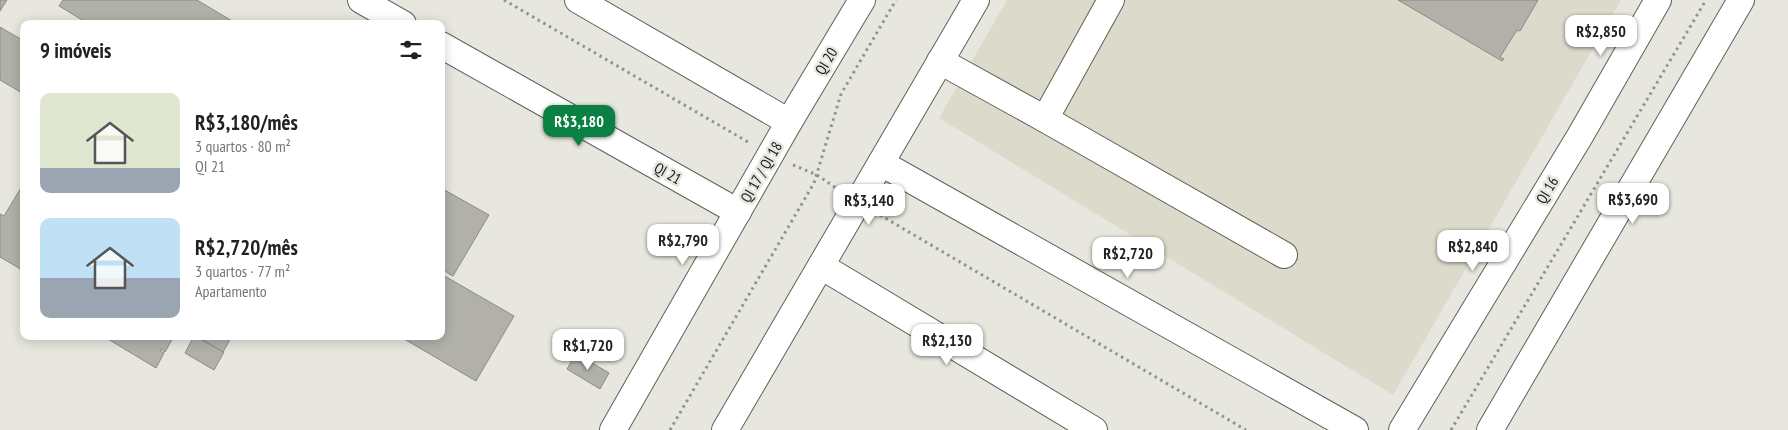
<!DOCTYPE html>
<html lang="pt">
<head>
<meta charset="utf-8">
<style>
	:root { --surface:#fff; --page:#f2f2f2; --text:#202124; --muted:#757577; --accent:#0b8043 }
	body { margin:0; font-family:"PT Sans Narrow",sans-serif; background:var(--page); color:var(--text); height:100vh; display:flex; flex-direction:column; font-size:19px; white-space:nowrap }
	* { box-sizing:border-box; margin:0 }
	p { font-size:16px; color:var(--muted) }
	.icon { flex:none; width:28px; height:28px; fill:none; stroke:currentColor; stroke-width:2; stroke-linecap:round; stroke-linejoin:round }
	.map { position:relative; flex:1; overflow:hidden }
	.drawer { position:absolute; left:20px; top:20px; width:425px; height:320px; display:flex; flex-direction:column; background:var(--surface); border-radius:10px; box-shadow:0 2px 12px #0003 }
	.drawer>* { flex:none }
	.price { position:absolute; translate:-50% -42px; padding:0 11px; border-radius:10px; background:#fff; color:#222; font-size:16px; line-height:32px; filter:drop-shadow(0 1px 2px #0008) }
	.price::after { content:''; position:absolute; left:50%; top:30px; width:15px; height:11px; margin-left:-8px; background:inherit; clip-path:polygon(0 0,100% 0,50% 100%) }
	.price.active { background:var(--accent); color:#fff }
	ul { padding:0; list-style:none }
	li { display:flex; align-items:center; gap:15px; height:125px; padding:0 20px }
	li span { display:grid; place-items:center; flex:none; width:140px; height:100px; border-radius:10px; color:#555 }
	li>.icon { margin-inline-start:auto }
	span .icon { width:60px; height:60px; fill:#fffc; stroke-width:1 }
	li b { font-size:21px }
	h2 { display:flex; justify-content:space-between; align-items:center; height:60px; padding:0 20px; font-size:21px }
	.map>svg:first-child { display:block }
	.built { fill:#dbdacb }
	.building { fill:#b1b1aa; stroke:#8b8b84 }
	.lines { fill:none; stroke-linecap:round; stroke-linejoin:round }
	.minor-casing { stroke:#61615a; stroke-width:28 }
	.path { stroke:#93938d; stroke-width:3; stroke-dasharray:2.5 4; stroke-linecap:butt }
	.minor { stroke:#fff; stroke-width:26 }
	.labels { text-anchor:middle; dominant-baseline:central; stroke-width:5; stroke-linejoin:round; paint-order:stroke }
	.street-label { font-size:15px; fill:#191916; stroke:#e7e7df }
</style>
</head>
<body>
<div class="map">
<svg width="1788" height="430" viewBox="0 0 1788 430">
	<rect width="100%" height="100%" fill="#e7e7df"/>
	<polygon class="built" points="1007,0 1621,0 1393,395 939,118"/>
	<g class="building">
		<polygon points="0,0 7,0 0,11"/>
		<polygon points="63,0 197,0 237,24 89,24 59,6"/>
		<polygon points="1398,0 1538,0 1520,31 1517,30 1500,57 1504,59 1502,61"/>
		<polygon points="0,27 24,41 24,94 0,80"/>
		<polygon points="24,183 24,271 0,257 0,214 4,216"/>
		<polygon points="441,188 489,215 453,276 441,269"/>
		<polygon points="441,274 514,316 476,381 399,336 441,336"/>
		<polygon points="103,336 174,336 165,352 161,349 160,351 164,353 156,368"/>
		<polygon points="194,336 224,352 214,370 185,353"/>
		<polygon points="197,336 232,336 223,352"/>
		<polygon points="576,353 609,373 600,389 567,369"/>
	</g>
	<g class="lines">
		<defs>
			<g id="minor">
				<polyline points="361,0 403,24"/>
				<polyline points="578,0 789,122"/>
				<polyline points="441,45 738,212"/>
				<polyline points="940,61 1045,119 1284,255"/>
				<polyline points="1045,119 1111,0"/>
				<polyline points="881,163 1355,430"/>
				<polyline points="821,266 1094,430"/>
				<polyline points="613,430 789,122 862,0"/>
				<polyline points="725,430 976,0"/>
				<polyline points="1402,430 1580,136 1658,0"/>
				<polyline points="1490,430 1741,0"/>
			</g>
		</defs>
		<use href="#minor" class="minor-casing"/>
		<g class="path">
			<polyline points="504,0 748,142"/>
			<polyline points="793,165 817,175 836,188"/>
			<polyline points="880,215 1246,430"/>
			<polyline points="670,430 814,183 841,94 896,0"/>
			<polyline points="1451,430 1706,0"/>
		</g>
		<use href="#minor" class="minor"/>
	</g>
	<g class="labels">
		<g class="street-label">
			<text transform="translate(826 61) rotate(-59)">QI 20</text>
			<text transform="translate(761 172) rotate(-60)">QI 17 / QI 18</text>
			<text transform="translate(668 173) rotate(29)">QI 21</text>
			<text transform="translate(1547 190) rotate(-59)">QI 16</text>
		</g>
	</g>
</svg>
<b class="price" style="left:1601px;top:57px">R$2,850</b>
<b class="price active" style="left:579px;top:147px">R$3,180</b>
<b class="price" style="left:1633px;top:225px">R$3,690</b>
<b class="price" style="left:869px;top:226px">R$3,140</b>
<b class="price" style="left:683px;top:266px">R$2,790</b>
<b class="price" style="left:1473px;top:272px">R$2,840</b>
<b class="price" style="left:1128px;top:279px">R$2,720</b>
<b class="price" style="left:947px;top:366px">R$2,130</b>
<b class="price" style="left:588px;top:371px">R$1,720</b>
<section class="drawer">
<h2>9 imóveis<svg class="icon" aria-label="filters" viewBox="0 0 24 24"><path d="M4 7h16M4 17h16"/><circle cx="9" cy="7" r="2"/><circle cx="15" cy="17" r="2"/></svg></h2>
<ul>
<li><span style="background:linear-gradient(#dfe7d0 75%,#9aa5b1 0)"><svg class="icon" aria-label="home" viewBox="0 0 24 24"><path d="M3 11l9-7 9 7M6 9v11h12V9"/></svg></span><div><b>R$3,180/mês</b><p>3 quartos · 80 m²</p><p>QI 21</p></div></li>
<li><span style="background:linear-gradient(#bfe0f5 60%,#9aa5b1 0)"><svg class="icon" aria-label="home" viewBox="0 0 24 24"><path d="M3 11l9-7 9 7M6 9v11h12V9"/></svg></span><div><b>R$2,720/mês</b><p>3 quartos · 77 m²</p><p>Apartamento</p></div></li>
</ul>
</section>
</div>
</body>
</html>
